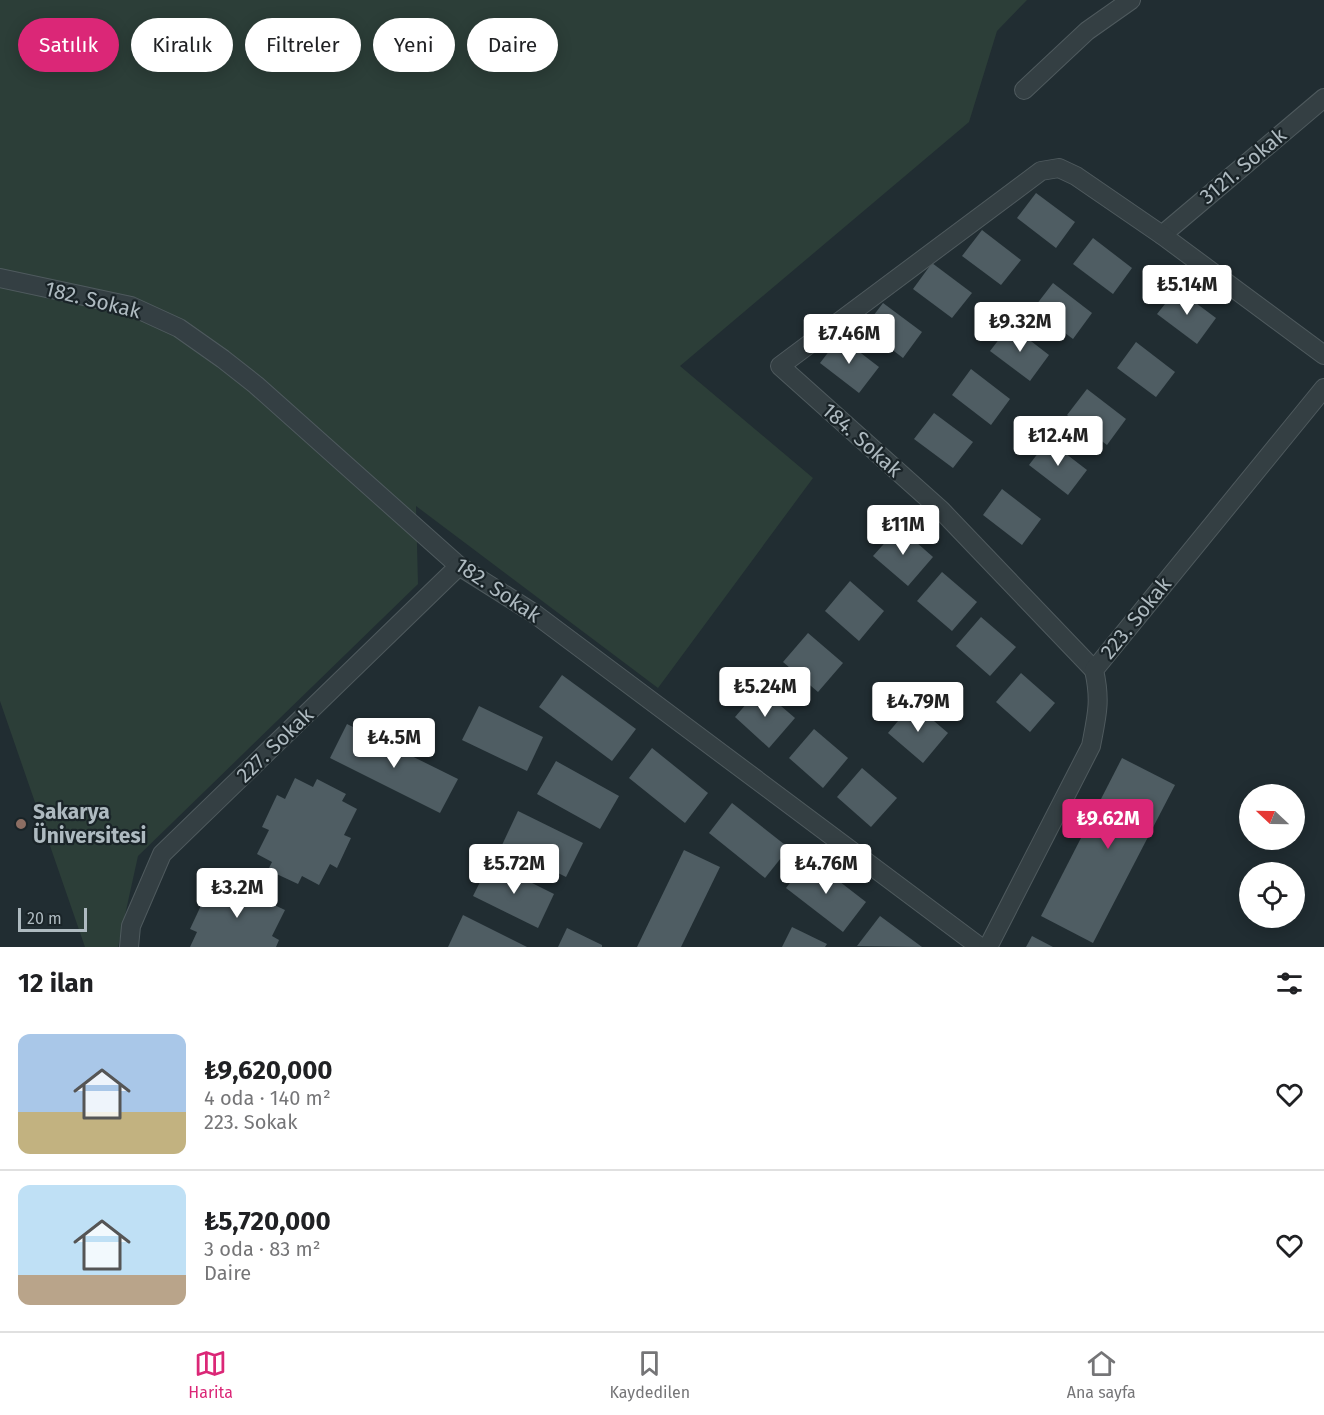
<!DOCTYPE html>
<html lang="tr">
<head>
<meta charset="utf-8">
<style>
	:root { --surface:#fff; --page:#f2f2f2; --text:#202124; --muted:#757577; --line:#e0e0e0; --accent:#db2777 }
	body { margin:0; font-family:"Fira Sans",sans-serif; background:var(--page); color:var(--text); height:100vh; display:flex; flex-direction:column; font-size:22px; white-space:nowrap }
	* { box-sizing:border-box; margin:0 }
	p { font-size:20px; color:var(--muted) }
	.icon { flex:none; width:33px; height:33px; fill:none; stroke:currentColor; stroke-width:2; stroke-linecap:round; stroke-linejoin:round }
	.map { position:relative; height:947px; overflow:hidden }
	.panel { display:flex; flex-direction:column; background:var(--surface); flex:1 }
	.panel>* { flex:none }
	.top-card { position:absolute; left:18px; top:18px; width:600px; height:54px; display:flex; gap:12px }
	.needle { width:39px; rotate:292deg }
	.controls { position:absolute; left:1239px; top:784px; display:grid; gap:12px }
	.controls a { display:grid; place-items:center; width:66px; height:66px; border-radius:50%; background:var(--surface); box-shadow:0 3px 15px #0003; font-size:30px }
	.scale { position:absolute; left:18px; bottom:15px; width:69px; box-sizing:border-box; padding-left:6px; border:3px solid #aebac0; border-top:0; font-size:16px; line-height:21px; white-space:nowrap; color:#aebac0; -webkit-text-stroke:4px #1a2428; paint-order:stroke }
	.price { position:absolute; translate:-50% -51px; padding:0 14px; border-radius:6px; background:#fff; color:#222; font-size:20px; line-height:39px; filter:drop-shadow(0 2px 3px #0008) }
	.price::after { content:''; position:absolute; left:50%; top:36px; width:18px; height:14px; margin-left:-9px; background:inherit; clip-path:polygon(0 0,100% 0,50% 100%) }
	.price.selected { background:var(--accent); color:#fff }
	ul { padding:0; list-style:none }
	li { display:flex; align-items:center; gap:18px; height:150px; padding:0 18px }
	li+li { border-top:2px solid var(--line) }
	li span { display:grid; place-items:center; flex:none; width:168px; height:120px; border-radius:12px; color:#555 }
	li>.icon { margin-inline-start:auto }
	span .icon { width:72px; height:72px; fill:#fffc; stroke-width:1 }
	li b { font-size:26px }
	h2 { display:flex; justify-content:space-between; align-items:center; height:72px; padding:0 18px; font-size:26px }
	.chip { padding:0 21px; border-radius:27px; background:var(--surface); box-shadow:0 3px 15px #0003; font-size:21px; line-height:54px }
	.chip.selected { background:var(--accent); color:#fff }
	.dock { display:flex; justify-content:space-around; align-items:center; height:84px; border-top:2px solid var(--line); background:var(--surface); font-size:16px; color:var(--muted) }
	.dock a { display:grid; justify-items:center; gap:3px }
	.dock .selected { color:var(--accent) }
	.map>svg:first-child { display:block }
	.green { fill:#2c3e38 }
	.building { fill:#4f5d63 }
	.lines { fill:none; stroke-linecap:round; stroke-linejoin:round }
	.street-casing { stroke:#4f5a5e; stroke-width:20 }
	.street { stroke:#343f43; stroke-width:18 }
	.education-dot { fill:#8d6e63; stroke:#1a2428; stroke-width:2 }
	.labels { text-anchor:middle; dominant-baseline:central; stroke-width:4.5; stroke-linejoin:round; paint-order:stroke }
	.street-label { font-size:21px; fill:#aebac0; stroke:#1a2428 }
	.poi-label { font-size:21px; font-weight:bold; fill:#aebac0; stroke:#1a2428; text-anchor:start }
</style>
</head>
<body>
<div class="map">
<svg width="1324" height="947" viewBox="0 0 1324 947">
	<rect width="100%" height="100%" fill="#212d32"/>
	<polygon class="green" points="0,0 1027,0 997,31 969,122 680,366 813,478 658,688 416,506 418,584 138,856 118,947 85,947 0,701"/>
	<g class="building">
		<polygon points="1036,193 1075,222 1056,248 1017,218"/>
		<polygon points="982,230 1021,260 1001,285 962,256"/>
		<polygon points="1093,238 1132,268 1113,294 1073,264"/>
		<polygon points="932,263 972,293 952,318 913,289"/>
		<polygon points="1053,283 1092,313 1073,339 1033,309"/>
		<polygon points="1177,289 1216,318 1197,344 1157,314"/>
		<polygon points="883,303 922,332 903,358 864,328"/>
		<polygon points="1010,325 1049,355 1030,381 990,351"/>
		<polygon points="840,337 879,367 859,393 820,363"/>
		<polygon points="1136,342 1175,372 1156,397 1117,368"/>
		<polygon points="971,369 1010,399 991,425 952,395"/>
		<polygon points="1087,389 1126,419 1107,445 1067,415"/>
		<polygon points="934,413 973,442 953,468 914,439"/>
		<polygon points="1048,440 1087,470 1068,495 1029,465"/>
		<polygon points="1002,489 1041,519 1022,545 983,515"/>
		<polygon points="899,527 933,557 908,586 873,556"/>
		<polygon points="942,572 977,602 952,631 917,601"/>
		<polygon points="850,581 884,611 859,641 825,611"/>
		<polygon points="981,617 1016,647 990,676 956,646"/>
		<polygon points="808,633 843,663 818,692 783,662"/>
		<polygon points="1021,673 1055,703 1030,732 996,702"/>
		<polygon points="562,675 636,729 612,761 539,707"/>
		<polygon points="760,688 795,718 769,748 735,717"/>
		<polygon points="913,703 948,733 923,763 888,733"/>
		<polygon points="479,706 543,737 527,771 462,740"/>
		<polygon points="347,724 458,779 440,813 330,758"/>
		<polygon points="814,729 848,758 823,788 789,758"/>
		<polygon points="652,748 708,793 685,823 629,778"/>
		<polygon points="1122,758 1175,785 1093,943 1041,916"/>
		<polygon points="556,761 619,796 600,829 537,794"/>
		<polygon points="862,768 897,798 871,827 837,797"/>
		<polygon points="295,778 313,787 317,779 346,794 342,801 357,809 344,835 351,838 337,868 330,864 319,885 302,876 298,884 268,870 272,862 257,854 269,830 262,827 277,795 285,799"/>
		<polygon points="732,803 789,848 765,878 709,833"/>
		<polygon points="518,811 583,843 566,877 502,845"/>
		<polygon points="684,850 720,867 681,947 637,947"/>
		<polygon points="809,858 866,902 843,932 786,888"/>
		<polygon points="490,862 554,894 538,928 473,896"/>
		<polygon points="223,880 241,889 245,881 274,895 270,903 285,910 272,936 279,940 276,947 190,947 197,932 190,929 205,897 213,900"/>
		<polygon points="463,915 527,947 448,947"/>
		<polygon points="880,916 922,947 857,946"/>
		<polygon points="792,927 827,944 825,947 782,947"/>
		<polygon points="567,928 602,945 602,947 558,947"/>
		<polygon points="1032,936 1053,947 1026,947"/>
	</g>
	<g class="lines">
		<defs>
			<g id="street">
				<polyline points="1024,90 1087,31 1131,0"/>
				<polyline points="1162,235 1324,98"/>
				<polyline points="0,278 131,306 179,328 223,359 256,385 459,566 535,614 980,947"/>
				<polyline points="1094,670 941,510 780,366 1041,171 1059,168 1076,176 1162,235 1324,355"/>
				<polyline points="129,947 131,926 162,854 459,566"/>
				<path d="M988,947l103,-201c6,-31 10,-45 3,-76l230,-282"/>
			</g>
		</defs>
		<use href="#street" class="street-casing"/>
		<use href="#street" class="street"/>
	</g>
	<circle class="education-dot" cx="21" cy="824" r="6"/>
	<g class="labels">
		<g class="street-label">
			<text transform="translate(1243 166) rotate(-40)">3121. Sokak</text>
			<text transform="translate(93 300) rotate(14)">182. Sokak</text>
			<text transform="translate(862 440) rotate(42)">184. Sokak</text>
			<text transform="translate(498 590) rotate(34)">182. Sokak</text>
			<text transform="translate(1136 618) rotate(-51)">223. Sokak</text>
			<text transform="translate(275 745) rotate(-44)">227. Sokak</text>
		</g>
		<g class="poi-label">
			<text x="33" y="812">Sakarya<tspan x="33" dy="24">Üniversitesi</tspan></text>
		</g>
	</g>
</svg>
<div class="controls">
<a><svg class="needle" viewBox="-14 -14 28 28"><path d="M0-13l5 13h-10z" fill="#e53935"/><path d="M0 13l5-13h-10z" fill="#757577"/></svg></a>
<a><svg class="icon" aria-label="locate" viewBox="0 0 24 24"><circle cx="12" cy="12" r="6"/><path d="M12 2v4M12 18v4M2 12h4M18 12h4"/></svg></a>
</div>
<div class="scale">20 m</div>
<b class="price" style="left:1187px;top:316px">₺5.14M</b>
<b class="price" style="left:1020px;top:353px">₺9.32M</b>
<b class="price" style="left:849px;top:365px">₺7.46M</b>
<b class="price" style="left:1058px;top:467px">₺12.4M</b>
<b class="price" style="left:903px;top:556px">₺11M</b>
<b class="price" style="left:765px;top:718px">₺5.24M</b>
<b class="price" style="left:918px;top:733px">₺4.79M</b>
<b class="price" style="left:394px;top:769px">₺4.5M</b>
<b class="price selected" style="left:1108px;top:850px">₺9.62M</b>
<b class="price" style="left:514px;top:895px">₺5.72M</b>
<b class="price" style="left:826px;top:895px">₺4.76M</b>
<b class="price" style="left:237px;top:919px">₺3.2M</b>
<div class="top-card">
<a class="chip selected">Satılık</a>
<a class="chip">Kiralık</a>
<a class="chip">Filtreler</a>
<a class="chip">Yeni</a>
<a class="chip">Daire</a>
</div>
</div>
<section class="panel">
<h2>12 ilan<svg class="icon" aria-label="filters" viewBox="0 0 24 24"><path d="M4 7h16M4 17h16"/><circle cx="9" cy="7" r="2"/><circle cx="15" cy="17" r="2"/></svg></h2>
<ul>
<li><span style="background:linear-gradient(#a9c7e8 65%,#c2b280 0)"><svg class="icon" aria-label="home" viewBox="0 0 24 24"><path d="M3 11l9-7 9 7M6 9v11h12V9"/></svg></span><div><b>₺9,620,000</b><p>4 oda · 140 m²</p><p>223. Sokak</p></div><svg class="icon" aria-label="heart" viewBox="0 0 24 24"><path d="M12 20l-8-8c-3-5 5-10 8-4 3-6 11-1 8 4z"/></svg></li>
<li><span style="background:linear-gradient(#bfe0f5 75%,#b9a48a 0)"><svg class="icon" aria-label="home" viewBox="0 0 24 24"><path d="M3 11l9-7 9 7M6 9v11h12V9"/></svg></span><div><b>₺5,720,000</b><p>3 oda · 83 m²</p><p>Daire</p></div><svg class="icon" aria-label="heart" viewBox="0 0 24 24"><path d="M12 20l-8-8c-3-5 5-10 8-4 3-6 11-1 8 4z"/></svg></li>
</ul>
</section>
<nav class="dock">
<a class="selected"><svg class="icon" aria-label="map" viewBox="0 0 24 24"><path d="M3 6l6-2 6 2 6-2v14l-6 2-6-2-6 2zM9 4v14M15 6v14"/></svg>Harita</a>
<a><svg class="icon" aria-label="saved" viewBox="0 0 24 24"><path d="M7 4h10v16l-5-4-5 4z"/></svg>Kaydedilen</a>
<a><svg class="icon" aria-label="home" viewBox="0 0 24 24"><path d="M3 11l9-7 9 7M6 9v11h12V9"/></svg>Ana sayfa</a>
</nav>
</body>
</html>
